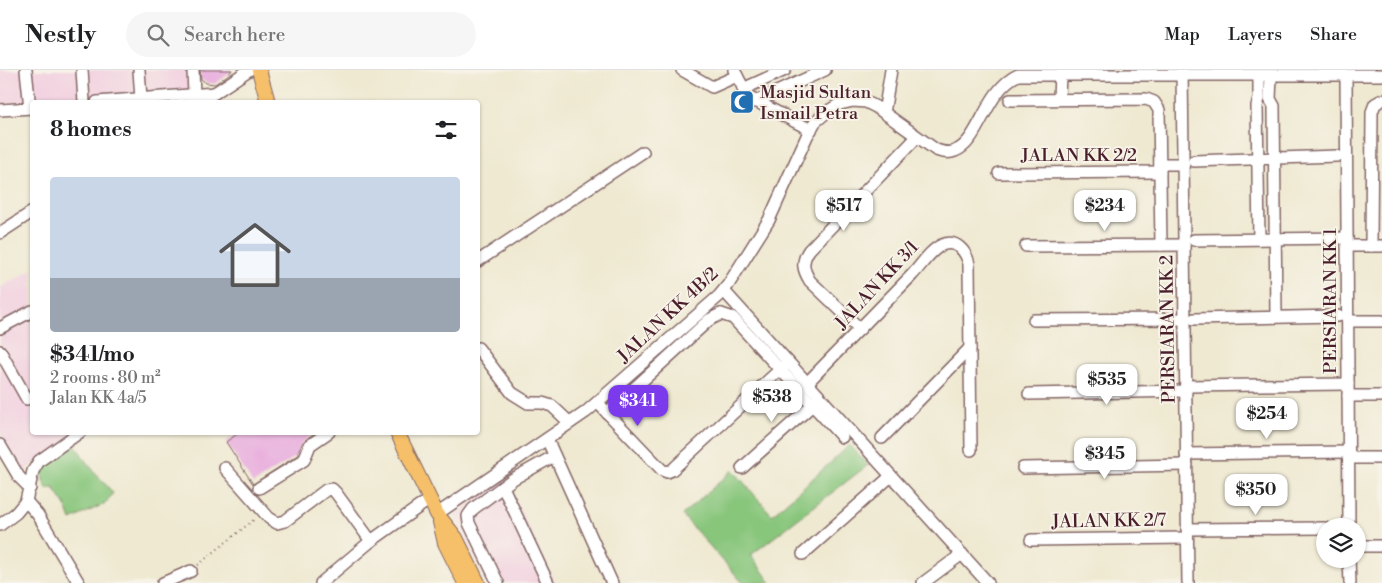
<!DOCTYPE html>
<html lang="en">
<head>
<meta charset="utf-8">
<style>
	:root { --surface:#fff; --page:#f6f6f6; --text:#202124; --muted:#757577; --line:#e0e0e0; --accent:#7c3aed }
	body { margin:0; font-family:"Libre Bodoni",serif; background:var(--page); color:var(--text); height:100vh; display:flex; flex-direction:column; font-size:19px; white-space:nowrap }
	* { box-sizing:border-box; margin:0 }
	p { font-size:16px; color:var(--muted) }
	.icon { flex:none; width:28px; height:28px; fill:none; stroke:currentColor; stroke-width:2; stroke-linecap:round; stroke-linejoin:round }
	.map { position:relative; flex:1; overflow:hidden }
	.sheet { position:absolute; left:30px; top:30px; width:450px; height:335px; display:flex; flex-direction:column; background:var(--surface); border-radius:5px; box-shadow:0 1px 4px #0004 }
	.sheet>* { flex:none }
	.fabs { position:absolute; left:1316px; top:448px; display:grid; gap:10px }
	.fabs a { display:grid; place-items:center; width:50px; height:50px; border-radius:50%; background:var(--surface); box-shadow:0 1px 4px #0004; font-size:25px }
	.price { position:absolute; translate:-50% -42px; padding:0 11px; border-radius:10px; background:#fff; color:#222; font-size:16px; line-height:32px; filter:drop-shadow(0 1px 2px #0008) }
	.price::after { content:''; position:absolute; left:50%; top:30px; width:15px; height:11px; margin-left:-8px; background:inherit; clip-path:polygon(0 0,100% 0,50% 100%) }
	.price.active { background:var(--accent); color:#fff }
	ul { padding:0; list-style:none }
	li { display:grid; align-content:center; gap:10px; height:265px; padding:0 20px }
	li+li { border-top:1px solid var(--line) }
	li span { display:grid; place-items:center; height:155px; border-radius:5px; color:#555 }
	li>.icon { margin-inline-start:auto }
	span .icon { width:90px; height:90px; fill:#fffc; stroke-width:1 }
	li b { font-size:21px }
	h2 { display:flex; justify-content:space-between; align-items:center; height:60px; padding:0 20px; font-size:21px }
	header { display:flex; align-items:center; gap:30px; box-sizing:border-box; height:70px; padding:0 25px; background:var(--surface); border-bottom:1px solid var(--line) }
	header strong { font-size:24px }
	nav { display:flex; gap:28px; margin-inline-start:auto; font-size:18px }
	.search { width:350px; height:45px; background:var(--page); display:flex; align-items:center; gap:12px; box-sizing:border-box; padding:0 18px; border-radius:28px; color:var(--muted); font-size:19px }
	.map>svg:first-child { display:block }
	.built { fill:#f2cfe0 }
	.green { fill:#88c67c; stroke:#697254 }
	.building { fill:#e6a3dc }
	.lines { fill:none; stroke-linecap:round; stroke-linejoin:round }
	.minor-casing { stroke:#846665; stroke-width:14 }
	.major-casing { stroke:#846665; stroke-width:16 }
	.path { stroke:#846665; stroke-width:2; stroke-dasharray:1 4; stroke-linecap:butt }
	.minor { stroke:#fff; stroke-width:11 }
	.major { stroke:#f6c06b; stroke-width:14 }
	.labels { text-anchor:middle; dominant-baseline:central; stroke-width:4; stroke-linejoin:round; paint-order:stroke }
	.poi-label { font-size:18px; fill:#4a1f2b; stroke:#f7f3e8; text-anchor:start }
	.street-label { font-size:18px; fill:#4a1f2b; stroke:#f7f3e8 }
</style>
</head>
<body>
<header>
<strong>Nestly</strong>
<div class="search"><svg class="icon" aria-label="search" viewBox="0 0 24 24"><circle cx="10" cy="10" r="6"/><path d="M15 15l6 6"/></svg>Search here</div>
<nav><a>Map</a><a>Layers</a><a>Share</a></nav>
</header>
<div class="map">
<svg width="1382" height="513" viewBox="0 0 1382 513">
	<rect width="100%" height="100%" fill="#f7f3e8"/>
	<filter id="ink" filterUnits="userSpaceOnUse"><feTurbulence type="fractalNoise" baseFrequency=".02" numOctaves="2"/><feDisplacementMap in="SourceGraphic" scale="10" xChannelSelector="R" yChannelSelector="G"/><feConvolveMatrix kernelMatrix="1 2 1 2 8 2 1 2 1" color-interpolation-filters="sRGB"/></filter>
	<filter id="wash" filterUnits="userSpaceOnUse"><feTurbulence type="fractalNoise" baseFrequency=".0096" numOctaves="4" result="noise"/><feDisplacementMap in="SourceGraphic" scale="20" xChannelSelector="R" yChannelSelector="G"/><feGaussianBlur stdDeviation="1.12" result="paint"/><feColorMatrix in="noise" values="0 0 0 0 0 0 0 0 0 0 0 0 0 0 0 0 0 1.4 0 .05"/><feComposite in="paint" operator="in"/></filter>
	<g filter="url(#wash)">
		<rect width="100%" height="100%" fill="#efe9d1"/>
		<g class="built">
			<polygon points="0,0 189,0 190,20 0,34"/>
			<polygon points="32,199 32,362 78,363 21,403 0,363 0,218"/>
			<polygon points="505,407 555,513 486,513 454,445"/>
		</g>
		<g class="green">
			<polygon points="72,370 87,393 113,423 106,433 71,450 66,436 53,417 48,420 43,411 42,392"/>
			<polygon points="850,375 868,395 751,485 771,513 743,513 682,445 733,400 772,445"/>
		</g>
		<g id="blocks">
			<g class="building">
				<polygon points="200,0 232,0 229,4 215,14 206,13 201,9"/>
				<polygon points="240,362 315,362 303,372 298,381 298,385 253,414 226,372"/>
			</g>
		</g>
	</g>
	<g filter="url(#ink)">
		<use href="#blocks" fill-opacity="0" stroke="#846665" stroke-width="1"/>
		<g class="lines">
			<defs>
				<g id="minor">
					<polyline points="26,0 30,38"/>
					<polyline points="82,0 84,32"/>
					<polyline points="139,0 141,29"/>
					<polyline points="193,0 194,25"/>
					<polyline points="682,0 712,17 737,6"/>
					<polyline points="734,0 748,27 811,60"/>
					<polyline points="1182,0 1188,513"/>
					<polyline points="1271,6 1270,29 1274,36 1276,247"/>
					<polyline points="1346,6 1349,456"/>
					<polyline points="743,19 785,0"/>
					<polyline points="1059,29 1060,4"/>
					<polyline points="1010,30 1146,29 1154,32 1159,40 1161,175"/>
					<polyline points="97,32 215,23"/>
					<polyline points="201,32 249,0"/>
					<polyline points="755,32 825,0"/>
					<polyline points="0,40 32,38"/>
					<polyline points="884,43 891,0"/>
					<polyline points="1194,91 1337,86"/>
					<polyline points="1160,94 1184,94"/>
					<polyline points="999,103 1160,102"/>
					<polyline points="0,163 32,142"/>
					<polyline points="1259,169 1257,36 1259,29 1259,6"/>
					<polyline points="1194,170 1347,168"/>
					<polyline points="1026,176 1184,175"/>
					<polyline points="1347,176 1382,176"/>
					<polyline points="1371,176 1372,42 1375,34 1382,30"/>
					<polyline points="478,191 643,82"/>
					<polyline points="724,221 988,513"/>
					<polyline points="721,244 733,248 842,367"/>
					<polyline points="1194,249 1338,246"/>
					<polyline points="1034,250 1185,249"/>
					<polyline points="1348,251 1382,251"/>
					<polyline points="0,258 32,241"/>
					<path d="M860,259l-50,-48c-7,-11 -9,-19 -1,-31l108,-113"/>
					<polyline points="478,278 512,323 528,333 542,333 552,336 570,353"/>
					<polyline points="0,281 27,329"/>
					<path d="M807,313c35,-36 70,-72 105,-108 9,-9 18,-25 30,-30 14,-6 24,6 27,19l2,186"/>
					<polyline points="1186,316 1348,314"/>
					<polyline points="1029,324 1186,321"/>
					<polyline points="1348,326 1382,326"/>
					<polyline points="598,333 662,400 667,402 672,400 788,292"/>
					<polyline points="607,343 709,250 721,244"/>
					<polyline points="882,368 970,278"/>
					<polyline points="547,369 612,513"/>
					<polyline points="0,375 19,407 30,418"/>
					<polyline points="1186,384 1349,382"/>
					<polyline points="1349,388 1382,388"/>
					<polyline points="225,398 269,448 277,453 285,451 326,420 332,419 336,423 371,471"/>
					<polyline points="742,398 817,331"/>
					<polyline points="1023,398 1187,395"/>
					<polyline points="503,417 548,513"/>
					<polyline points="259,418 304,390 310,375 329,362"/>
					<polyline points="26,431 38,445 79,513"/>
					<path d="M437,444l149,-102 133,-116 9,-11 41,-65 38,-84 8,-14 13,-11 12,-7 13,-3 13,1 10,5 60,43c6,2 12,4 19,1 25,-9 30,-61 63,-76h364"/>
					<polyline points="0,455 16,443 26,431 33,401 39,391 80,362"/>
					<polyline points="1187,459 1325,458"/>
					<polyline points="1031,470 1187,468"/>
					<polyline points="1358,476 1382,476"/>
					<polyline points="803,484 891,406"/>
					<polyline points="1349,489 1350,513"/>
					<polyline points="163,513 191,501"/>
					<polyline points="321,513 371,471 430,429"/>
					<polyline points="498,513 469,453 468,446 473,439 513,409 554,386"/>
					<polyline points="923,513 962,484"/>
				</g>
				<g id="major">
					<polyline points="259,0 268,32"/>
					<polyline points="397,362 437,444 456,468 478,513"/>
					<polyline points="440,452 445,473 465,513"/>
				</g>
			</defs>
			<use href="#minor" class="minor-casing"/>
			<use href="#major" class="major-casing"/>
			<polyline class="path" points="198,495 256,448"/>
			<use href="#minor" class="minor"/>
			<use href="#major" class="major"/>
		</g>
	</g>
	<defs>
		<symbol id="mosque-square" viewBox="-11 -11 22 22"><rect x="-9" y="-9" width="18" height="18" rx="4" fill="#1f6fb2" stroke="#f7f3e8"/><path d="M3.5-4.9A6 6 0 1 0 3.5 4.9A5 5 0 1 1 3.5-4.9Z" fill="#fff"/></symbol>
	</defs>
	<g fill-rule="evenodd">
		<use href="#mosque-square" x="728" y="18" width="28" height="28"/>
	</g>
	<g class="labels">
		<g class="poi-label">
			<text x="760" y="22">Masjid Sultan<tspan x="760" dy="21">Ismail Petra</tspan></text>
		</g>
		<g class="street-label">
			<text x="1079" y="85">JALAN KK 2/2</text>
			<text transform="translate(877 215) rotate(-47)">JALAN KK 3/1</text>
			<text transform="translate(1330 231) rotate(-90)">PERSIARAN KK 1</text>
			<text transform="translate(668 245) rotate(-43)">JALAN KK 4B/2</text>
			<text transform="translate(1168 259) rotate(-91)">PERSIARAN KK 2</text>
			<text transform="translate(1109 451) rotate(-1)">JALAN KK 2/7</text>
		</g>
	</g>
</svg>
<div class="fabs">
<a><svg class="icon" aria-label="layers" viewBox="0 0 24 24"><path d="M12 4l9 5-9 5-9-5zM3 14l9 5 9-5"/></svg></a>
</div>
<b class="price" style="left:844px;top:162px">$517</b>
<b class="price" style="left:1105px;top:162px">$234</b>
<b class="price" style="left:1107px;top:336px">$535</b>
<b class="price" style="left:772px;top:353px">$538</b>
<b class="price active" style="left:638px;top:357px">$341</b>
<b class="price" style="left:1267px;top:370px">$254</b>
<b class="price" style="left:1105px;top:410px">$345</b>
<b class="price" style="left:1256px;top:446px">$350</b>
<section class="sheet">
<h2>8 homes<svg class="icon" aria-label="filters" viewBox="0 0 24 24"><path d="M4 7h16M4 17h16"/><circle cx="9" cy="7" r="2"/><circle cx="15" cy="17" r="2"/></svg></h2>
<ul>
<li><span style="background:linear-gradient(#c9d6e8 65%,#9aa5b1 0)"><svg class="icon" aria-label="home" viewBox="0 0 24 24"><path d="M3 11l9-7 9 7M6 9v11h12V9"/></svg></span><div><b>$341/mo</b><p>2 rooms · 80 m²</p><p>Jalan KK 4a/5</p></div></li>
</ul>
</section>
</div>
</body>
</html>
